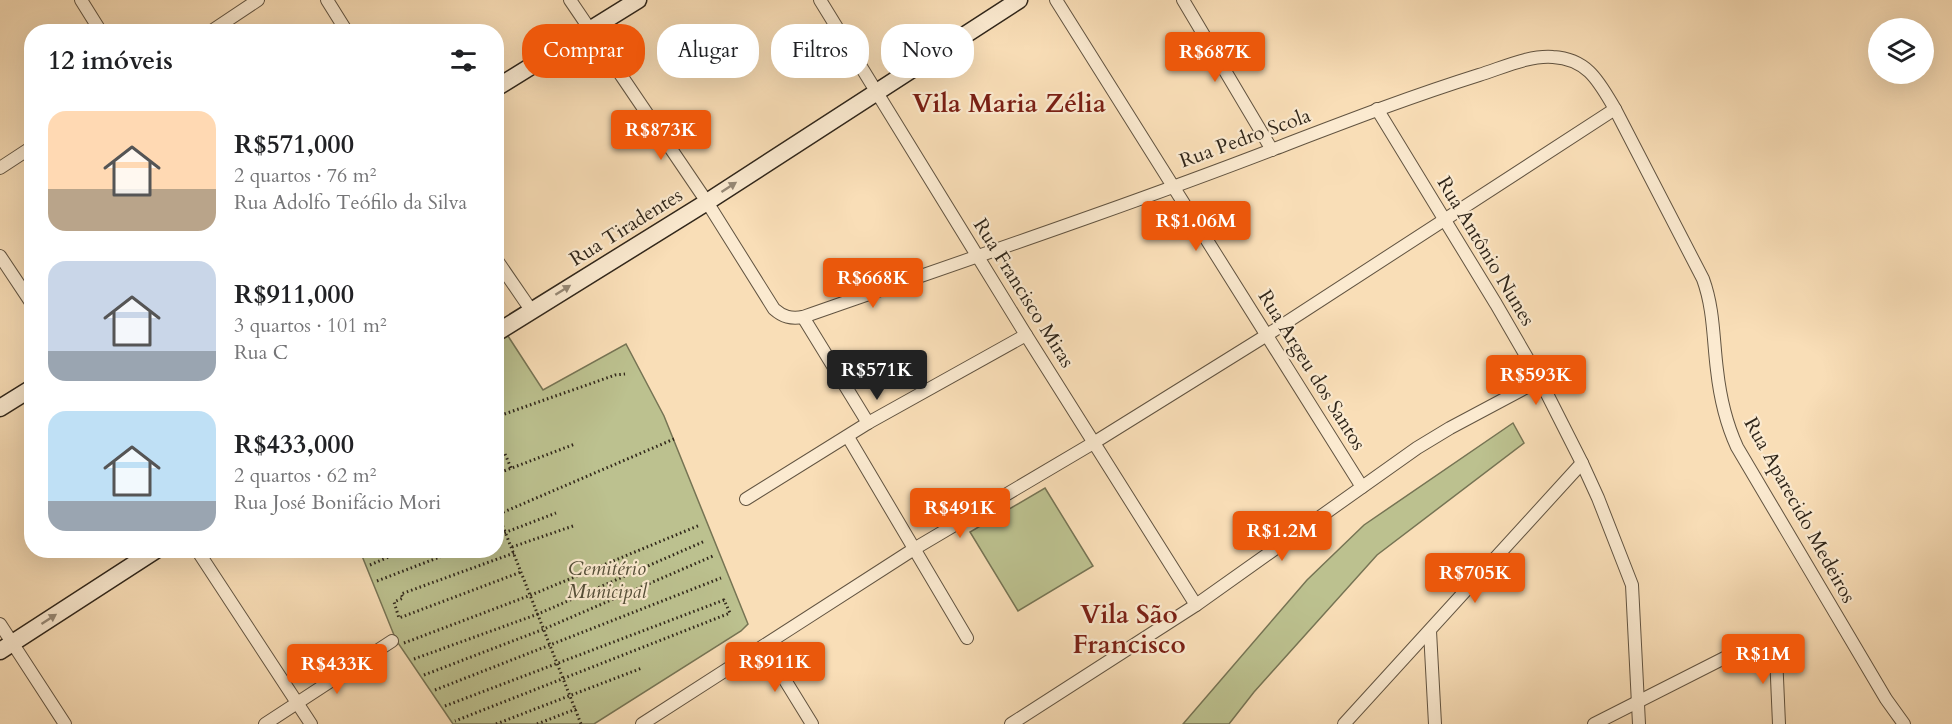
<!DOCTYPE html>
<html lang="pt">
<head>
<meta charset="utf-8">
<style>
	:root { --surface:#fff; --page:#f6f6f6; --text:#202124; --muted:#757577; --accent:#ea580c }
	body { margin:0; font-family:Cardo,serif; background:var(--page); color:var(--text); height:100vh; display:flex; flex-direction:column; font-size:22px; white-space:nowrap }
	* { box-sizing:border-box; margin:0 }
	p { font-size:20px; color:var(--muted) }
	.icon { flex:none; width:33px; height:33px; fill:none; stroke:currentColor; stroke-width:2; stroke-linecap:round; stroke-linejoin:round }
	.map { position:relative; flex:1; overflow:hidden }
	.side { position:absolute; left:24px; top:24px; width:480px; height:534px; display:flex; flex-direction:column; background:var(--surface); border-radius:24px; box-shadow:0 6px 24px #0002 }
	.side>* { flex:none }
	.guide { position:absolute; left:522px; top:24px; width:570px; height:54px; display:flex; gap:12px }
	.buttons { position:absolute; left:1868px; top:18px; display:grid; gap:12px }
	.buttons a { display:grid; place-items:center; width:66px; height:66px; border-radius:50%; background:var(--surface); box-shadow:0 6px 24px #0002; font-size:30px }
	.price { position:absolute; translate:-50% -51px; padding:0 14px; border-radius:6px; background:var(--accent); color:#fff; font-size:20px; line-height:39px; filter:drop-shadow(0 2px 3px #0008) }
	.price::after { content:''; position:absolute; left:50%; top:36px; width:18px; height:14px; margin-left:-9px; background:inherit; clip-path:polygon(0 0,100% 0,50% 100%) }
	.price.selected { background:#222; color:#fff }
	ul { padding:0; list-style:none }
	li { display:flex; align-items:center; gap:18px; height:150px; padding:0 24px }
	li span { display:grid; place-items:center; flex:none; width:168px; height:120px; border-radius:18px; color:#555 }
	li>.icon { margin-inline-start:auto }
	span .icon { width:72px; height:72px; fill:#fffc; stroke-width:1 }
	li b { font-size:26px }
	h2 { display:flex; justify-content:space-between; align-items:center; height:72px; padding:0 24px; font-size:26px }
	.pill { padding:0 21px; border-radius:24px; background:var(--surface); box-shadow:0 6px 24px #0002; font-size:21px; line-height:54px }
	.pill.selected { background:var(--accent); color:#fff }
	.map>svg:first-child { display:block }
	.green { fill:#bcc18f; stroke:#767454; stroke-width:1.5 }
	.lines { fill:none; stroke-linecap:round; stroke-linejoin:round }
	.minor-casing { stroke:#625441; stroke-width:14 }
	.secondary-casing { stroke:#30261a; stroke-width:19 }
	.path { stroke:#30261a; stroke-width:3; stroke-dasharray:1.5 3; stroke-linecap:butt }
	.minor { stroke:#fbead0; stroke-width:12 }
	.secondary { stroke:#fbead0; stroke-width:16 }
	.oneway { fill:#968875 }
	.labels { text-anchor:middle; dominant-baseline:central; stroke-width:4.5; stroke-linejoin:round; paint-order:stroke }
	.street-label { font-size:20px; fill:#30261a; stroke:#fbead0 }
	.park-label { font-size:20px; font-style:italic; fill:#534d37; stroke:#fbead0 }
	.district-label { font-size:26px; font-weight:bold; fill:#7a1f14; stroke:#fbead0 }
</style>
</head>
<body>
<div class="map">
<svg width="1952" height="724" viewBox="0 0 1952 724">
	<rect width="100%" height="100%" fill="#f9deb7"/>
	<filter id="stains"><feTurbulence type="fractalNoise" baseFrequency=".00333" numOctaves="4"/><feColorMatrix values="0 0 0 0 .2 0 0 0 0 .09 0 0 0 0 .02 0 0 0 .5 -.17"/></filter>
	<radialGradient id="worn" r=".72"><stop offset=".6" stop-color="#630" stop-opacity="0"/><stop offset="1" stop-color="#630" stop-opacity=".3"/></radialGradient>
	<g class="green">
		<polygon points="508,336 543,390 626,344 664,416 748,624 741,631 594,724 453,724 396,640 360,551 496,550 497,342"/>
		<polygon points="1513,423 1524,443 1377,555 1254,692 1229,724 1183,724 1307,580 1364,525"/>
		<polygon points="1045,488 1093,566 1018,611 970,532"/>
	</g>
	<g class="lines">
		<defs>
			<g id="minor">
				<polyline points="81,0 101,32"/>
				<polyline points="327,0 347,32"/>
				<path d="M570,0l137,202 67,107c9,8 17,10 29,8 157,-55 315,-108 471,-168 68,-26 135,-52 205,-74 23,-7 50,-20 74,-18 35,2 46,25 62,52l88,170c11,30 10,60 14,91 3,27 9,53 20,77l149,252 18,25"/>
				<polyline points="820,0 1026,335 1196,605"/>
				<polyline points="1056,0 1362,487"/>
				<polyline points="1183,0 1272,150"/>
				<polyline points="210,32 258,0"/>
				<polyline points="1377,109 1496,304 1540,380 1582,463 1598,498 1632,585 1639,724"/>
				<polyline points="0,168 32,147"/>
				<polyline points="0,256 32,304"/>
				<polyline points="496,259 531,310"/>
				<polyline points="803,317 868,423"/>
				<polyline points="848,437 967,638"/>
				<polyline points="746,499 868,423 1026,335"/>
				<polyline points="197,550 311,724"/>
				<polyline points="0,624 65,724"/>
				<polyline points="1430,631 1435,724"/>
				<polyline points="764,646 812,724"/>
				<polyline points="265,724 392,641"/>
				<polyline points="642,724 914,549 1095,442 1267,335 1615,109"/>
				<polyline points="1011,724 1196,605 1417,448 1450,428 1540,380"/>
				<polyline points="1344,724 1582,463"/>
				<polyline points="1594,724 1744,648 1757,642 1765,641 1774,648 1776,655 1779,724"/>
			</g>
			<g id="secondary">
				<polyline points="496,88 638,0"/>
				<polyline points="496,333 707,202 1019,0"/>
				<polyline points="0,408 32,388"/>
				<polyline points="0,651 156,550"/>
			</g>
		</defs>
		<use href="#minor" class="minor-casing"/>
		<use href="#secondary" class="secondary-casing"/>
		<g class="path">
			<polyline points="496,417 615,375 625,374"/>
			<polyline points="505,454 511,468"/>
			<polyline points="496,474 575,444"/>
			<polyline points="496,509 581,724"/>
			<polyline points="499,514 674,439"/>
			<polyline points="496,536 556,513"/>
			<polyline points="512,547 573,526"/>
			<polyline points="514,553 401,594 403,598 394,602 399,618 521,572"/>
			<polyline points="370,565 405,550"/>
			<polyline points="377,581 458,550"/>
			<polyline points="404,643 531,595 700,525"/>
			<polyline points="414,659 538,614 705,541"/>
			<polyline points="424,675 544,629 713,556"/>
			<polyline points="435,690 721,578"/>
			<polyline points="445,706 724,600 730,613 455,721"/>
			<polyline points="496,724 642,668"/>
			<polyline points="537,724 576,709"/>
		</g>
		<use href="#minor" class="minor"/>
		<use href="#secondary" class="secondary"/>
	</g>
	<defs><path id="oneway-solid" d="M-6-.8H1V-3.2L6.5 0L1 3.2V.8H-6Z" transform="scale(1.5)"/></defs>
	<g class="oneway">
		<use href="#oneway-solid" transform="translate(729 187) rotate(-33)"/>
		<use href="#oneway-solid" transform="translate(563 290) rotate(-32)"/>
		<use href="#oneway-solid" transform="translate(49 619) rotate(-33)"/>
	</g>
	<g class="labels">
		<g class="street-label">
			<text transform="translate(1245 138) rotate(-20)">Rua Pedro Scola</text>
			<text transform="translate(626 227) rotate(-32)">Rua Tiradentes</text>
			<text transform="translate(1486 251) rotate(59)">Rua Antônio Nunes</text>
			<text transform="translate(1024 293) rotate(58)">Rua Francisco Miras</text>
			<text transform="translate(1312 370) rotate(58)">Rua Argeu dos Santos</text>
			<text transform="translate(1800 510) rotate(61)">Rua Aparecido Medeiros</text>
		</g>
		<g class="park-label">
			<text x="607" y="568">Cemitério<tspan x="607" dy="23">Municipal</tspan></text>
		</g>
		<g class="district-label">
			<text x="1009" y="103">Vila Maria Zélia</text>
			<text x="1129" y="614">Vila São<tspan x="1129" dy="30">Francisco</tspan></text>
		</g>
	</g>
	<rect width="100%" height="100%" filter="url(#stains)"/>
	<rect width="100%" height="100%" fill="url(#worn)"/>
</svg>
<div class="buttons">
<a><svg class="icon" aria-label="layers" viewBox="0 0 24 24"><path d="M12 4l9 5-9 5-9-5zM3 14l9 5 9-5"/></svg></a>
</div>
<b class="price" style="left:1215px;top:83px">R$687K</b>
<b class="price" style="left:661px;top:161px">R$873K</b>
<b class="price" style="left:1196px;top:252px">R$1.06M</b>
<b class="price" style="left:873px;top:309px">R$668K</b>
<b class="price selected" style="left:877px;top:401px">R$571K</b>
<b class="price" style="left:1536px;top:406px">R$593K</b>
<b class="price" style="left:960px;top:539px">R$491K</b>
<b class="price" style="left:1282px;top:562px">R$1.2M</b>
<b class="price" style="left:1475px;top:604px">R$705K</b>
<b class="price" style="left:1763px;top:685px">R$1M</b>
<b class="price" style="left:775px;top:693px">R$911K</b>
<b class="price" style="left:337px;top:695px">R$433K</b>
<div class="guide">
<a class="pill selected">Comprar</a>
<a class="pill">Alugar</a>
<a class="pill">Filtros</a>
<a class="pill">Novo</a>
</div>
<section class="side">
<h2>12 imóveis<svg class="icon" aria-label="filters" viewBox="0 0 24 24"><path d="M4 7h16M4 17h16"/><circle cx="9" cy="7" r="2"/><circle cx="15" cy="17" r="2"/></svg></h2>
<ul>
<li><span style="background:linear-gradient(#ffd9b3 65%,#b9a48a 0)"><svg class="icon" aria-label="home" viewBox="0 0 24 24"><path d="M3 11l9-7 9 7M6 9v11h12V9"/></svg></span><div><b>R$571,000</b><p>2 quartos · 76 m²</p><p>Rua Adolfo Teófilo da Silva</p></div></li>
<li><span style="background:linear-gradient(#c9d6e8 75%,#9aa5b1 0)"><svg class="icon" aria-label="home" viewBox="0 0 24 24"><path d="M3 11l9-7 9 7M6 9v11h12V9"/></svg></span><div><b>R$911,000</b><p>3 quartos · 101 m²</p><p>Rua C</p></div></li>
<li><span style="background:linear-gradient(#bfe0f5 75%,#9aa5b1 0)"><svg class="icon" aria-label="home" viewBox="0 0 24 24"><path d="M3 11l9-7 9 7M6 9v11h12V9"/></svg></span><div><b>R$433,000</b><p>2 quartos · 62 m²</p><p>Rua José Bonifácio Mori</p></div></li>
</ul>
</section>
</div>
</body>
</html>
